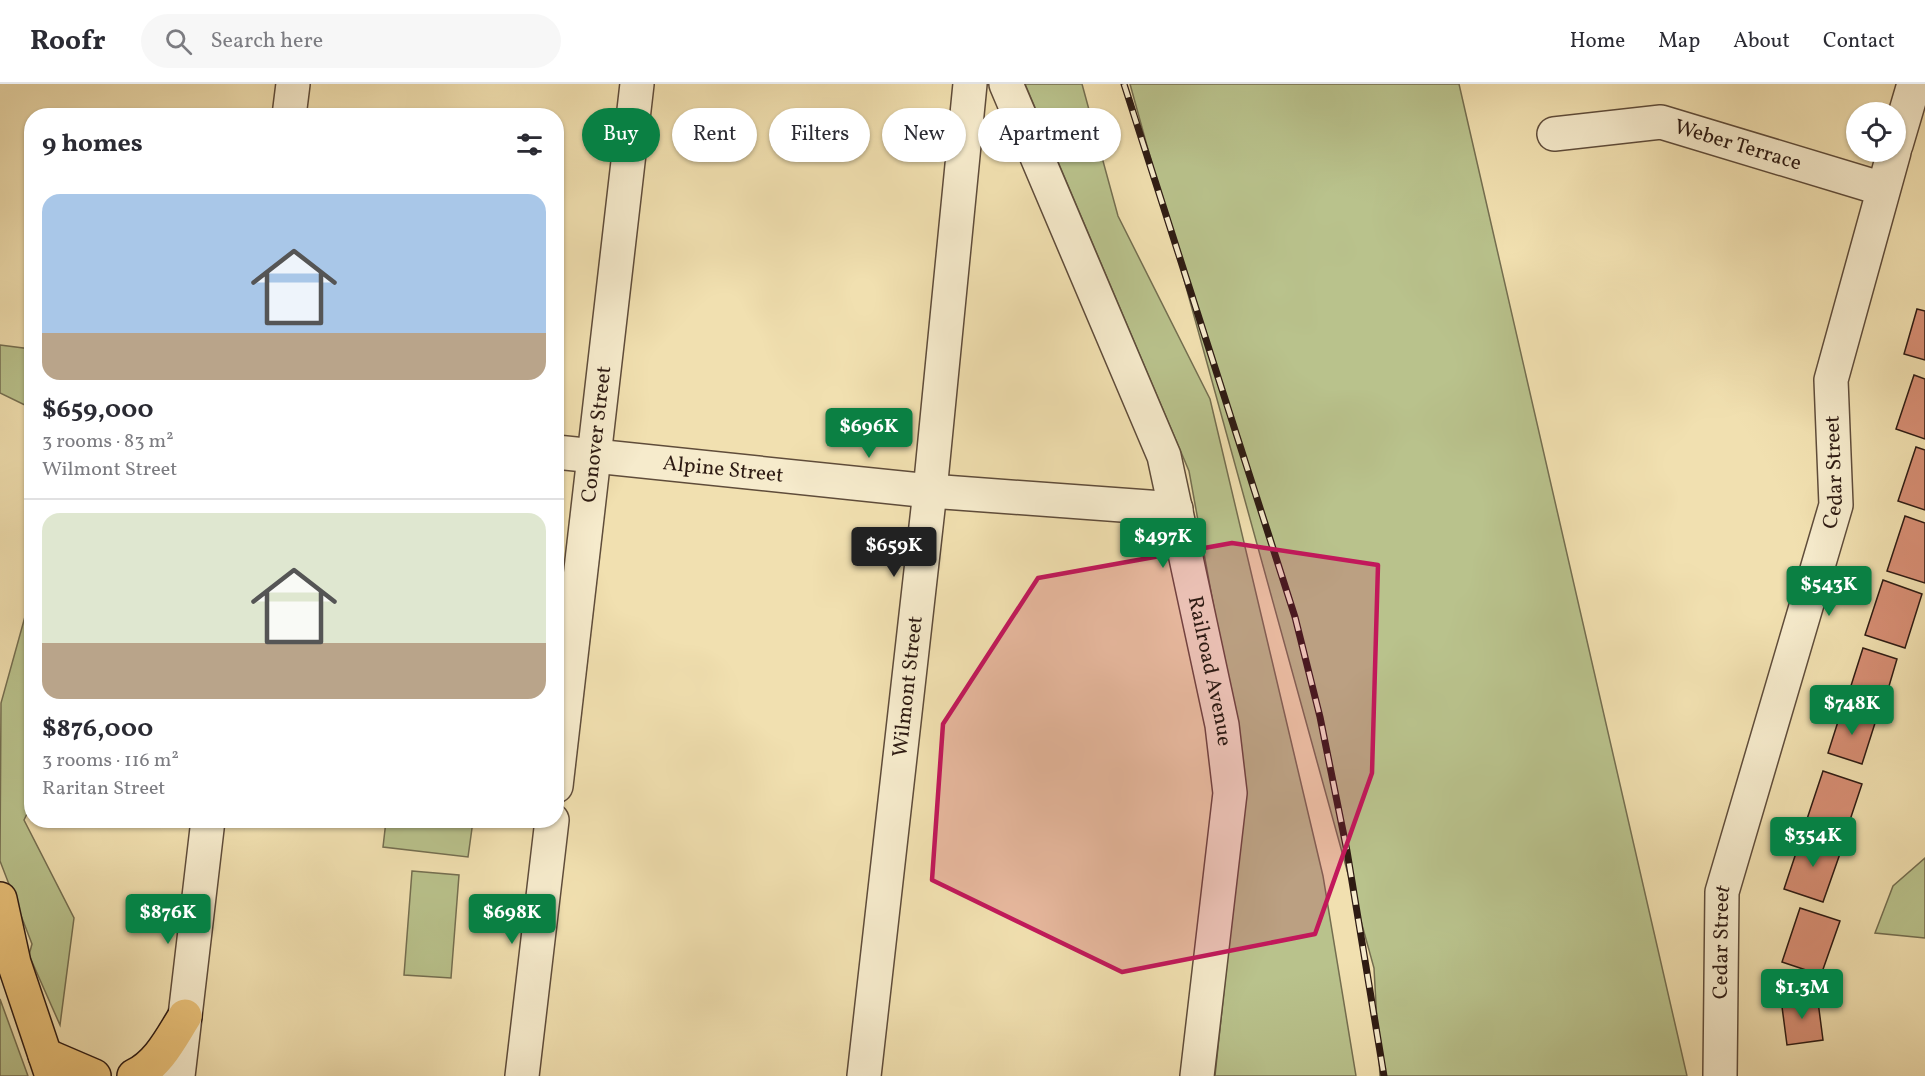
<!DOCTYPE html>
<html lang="en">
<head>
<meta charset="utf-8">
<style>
	:root { --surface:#fff; --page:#f7f7f7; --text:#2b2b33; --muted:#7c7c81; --line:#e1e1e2; --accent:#0b8043 }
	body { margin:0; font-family:Vollkorn,serif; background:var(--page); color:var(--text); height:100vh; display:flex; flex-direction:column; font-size:22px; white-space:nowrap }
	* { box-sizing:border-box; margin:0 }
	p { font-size:20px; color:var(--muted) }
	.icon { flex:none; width:33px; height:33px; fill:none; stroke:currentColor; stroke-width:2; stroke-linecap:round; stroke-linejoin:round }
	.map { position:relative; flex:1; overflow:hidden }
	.drawer { position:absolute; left:24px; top:24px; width:540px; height:720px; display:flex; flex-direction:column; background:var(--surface); border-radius:24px; box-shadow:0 2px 4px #0004 }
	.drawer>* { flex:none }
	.guide { position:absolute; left:582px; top:24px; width:570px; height:54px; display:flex; gap:12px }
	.fabs { position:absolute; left:1846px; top:18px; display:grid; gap:12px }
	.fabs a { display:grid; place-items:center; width:60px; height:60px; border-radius:50%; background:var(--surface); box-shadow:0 2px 4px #0004; font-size:30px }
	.price { position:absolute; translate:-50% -51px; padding:0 14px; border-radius:6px; background:var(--accent); color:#fff; font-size:20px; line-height:39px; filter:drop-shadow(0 2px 3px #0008) }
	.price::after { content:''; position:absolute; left:50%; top:36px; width:18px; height:14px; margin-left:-9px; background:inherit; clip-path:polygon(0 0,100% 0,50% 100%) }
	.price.on { background:#222; color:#fff }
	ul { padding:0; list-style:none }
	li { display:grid; align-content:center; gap:12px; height:318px; padding:0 18px }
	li+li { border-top:2px solid var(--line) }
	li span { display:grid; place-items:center; height:186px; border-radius:18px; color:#555 }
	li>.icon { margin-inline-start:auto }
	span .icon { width:108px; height:108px; fill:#fffc; stroke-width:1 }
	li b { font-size:26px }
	h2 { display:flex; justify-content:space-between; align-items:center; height:72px; padding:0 18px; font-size:26px }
	.chip { padding:0 21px; border-radius:27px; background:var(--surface); box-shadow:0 2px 4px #0004; font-size:21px; line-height:54px }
	.chip.on { background:var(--accent); color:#fff }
	header { display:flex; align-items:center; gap:36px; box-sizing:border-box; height:84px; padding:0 30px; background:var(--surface); border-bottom:2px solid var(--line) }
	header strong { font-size:28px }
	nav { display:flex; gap:33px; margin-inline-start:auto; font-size:21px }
	.search { width:420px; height:54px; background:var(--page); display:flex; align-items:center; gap:15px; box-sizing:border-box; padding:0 21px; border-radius:33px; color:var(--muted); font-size:22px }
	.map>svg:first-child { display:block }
	.green { fill:#b9c28c; stroke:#746e50; stroke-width:1.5 }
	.building { fill:#d78e74; stroke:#2e1b13; stroke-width:1.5 }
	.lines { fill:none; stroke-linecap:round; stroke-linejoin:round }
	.minor-casing { stroke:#5f4c3a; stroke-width:36 }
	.highway-casing { stroke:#2e1b13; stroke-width:36 }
	.minor { stroke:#f6ebcc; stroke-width:33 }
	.highway { stroke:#e8c078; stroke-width:33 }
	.rail-casing { stroke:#2e1b13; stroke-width:7 }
	.rail { stroke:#f6ebcc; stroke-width:4.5; stroke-dasharray:14; stroke-linecap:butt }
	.marked { fill:#c2185b; fill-opacity:0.2; stroke:#c2185b; stroke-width:4.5; stroke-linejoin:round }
	.labels { text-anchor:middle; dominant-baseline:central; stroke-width:4.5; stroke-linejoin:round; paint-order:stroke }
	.street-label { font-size:21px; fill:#2e1b13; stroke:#f6ebcc }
</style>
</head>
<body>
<header>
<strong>Roofr</strong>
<div class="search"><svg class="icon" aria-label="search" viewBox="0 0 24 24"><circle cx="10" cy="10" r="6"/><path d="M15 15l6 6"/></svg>Search here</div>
<nav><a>Home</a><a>Map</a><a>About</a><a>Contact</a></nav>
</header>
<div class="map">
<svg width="1925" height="992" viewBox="0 0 1925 992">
	<rect width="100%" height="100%" fill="#f1e0b0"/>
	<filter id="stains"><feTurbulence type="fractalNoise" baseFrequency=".00333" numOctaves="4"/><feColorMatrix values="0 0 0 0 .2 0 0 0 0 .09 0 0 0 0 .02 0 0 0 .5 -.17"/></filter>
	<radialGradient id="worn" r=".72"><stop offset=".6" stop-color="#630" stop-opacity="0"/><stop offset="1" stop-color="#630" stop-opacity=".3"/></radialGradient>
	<g class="green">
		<polygon points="1025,0 1082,0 1118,132 1210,315 1323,792 1356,992 1215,992 1243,725 1234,634 1189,387"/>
		<polygon points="1130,0 1459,0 1687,992 1380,992 1374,884"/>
		<polygon points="0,261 31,265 31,324 0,309"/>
		<polygon points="31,511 32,720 24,736 74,834 60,941 29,871 32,860 0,777 1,619"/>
		<polygon points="386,737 473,737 468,773 383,763"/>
		<polygon points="1925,774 1925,854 1875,849 1893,802"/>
		<polygon points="412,787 459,791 451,894 404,891"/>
		<polygon points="0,915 28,992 0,992"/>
	</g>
	<g class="building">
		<polygon points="1917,225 1925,227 1925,276 1904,270"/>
		<polygon points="1914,291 1925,295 1925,355 1896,345"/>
		<polygon points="1916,363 1925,366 1925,426 1898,417"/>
		<polygon points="1905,432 1925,439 1925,499 1887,487"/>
		<polygon points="1883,496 1922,510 1905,564 1865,551"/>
		<polygon points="1863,564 1897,575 1884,619 1849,608"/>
		<polygon points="1842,625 1876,636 1862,680 1828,669"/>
		<polygon points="1823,687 1862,700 1844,754 1805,741"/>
		<polygon points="1802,751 1842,764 1823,818 1784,805"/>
		<polygon points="1800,824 1840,837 1821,891 1782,878"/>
		<polygon points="1817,910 1823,956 1787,961 1781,915"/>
	</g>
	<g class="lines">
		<defs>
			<g id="minor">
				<path id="s1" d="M1006,0l158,372 58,269 8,68 -33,283"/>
				<polyline points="289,32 293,0"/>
				<path id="s2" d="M1554,50l107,-12 222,67"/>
				<polyline points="1896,61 1914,0"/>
				<path id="s3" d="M556,368l374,39 246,18"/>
				<path id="s4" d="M556,702l81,-702"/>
				<polyline points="178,992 208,736"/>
				<polyline points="522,992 552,736"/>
				<path id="s5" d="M864,992l66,-585 40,-407"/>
				<path id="s6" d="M1720,992l2,-184 114,-387 -5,-125 63,-228"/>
			</g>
			<g id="highway">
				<polyline points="0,815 14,879 52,992"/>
				<polyline points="45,971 94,992"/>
				<path d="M134,992c25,-12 37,-38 51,-60"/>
			</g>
		</defs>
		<use href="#minor" class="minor-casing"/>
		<use href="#highway" class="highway-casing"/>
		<use href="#minor" class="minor"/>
		<use href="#highway" class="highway"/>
		<defs>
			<polyline id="rail" points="1124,0 1295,533 1320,633 1347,767 1384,992"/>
		</defs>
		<use href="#rail" class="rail-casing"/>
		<use href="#rail" class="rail"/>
	</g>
	<path class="marked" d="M1232,459l146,22 -6,208 -57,161 -193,38 -190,-92 11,-156 95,-146z"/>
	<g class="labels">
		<g class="street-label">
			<text stroke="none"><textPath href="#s2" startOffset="188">Weber Terrace</textPath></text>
			<text stroke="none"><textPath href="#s4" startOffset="354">Conover Street</textPath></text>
			<text stroke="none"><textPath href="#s3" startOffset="168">Alpine Street</textPath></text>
			<text stroke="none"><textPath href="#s6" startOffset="620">Cedar Street</textPath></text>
			<text stroke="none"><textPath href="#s1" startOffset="624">Railroad Avenue</textPath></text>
			<text stroke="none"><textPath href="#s5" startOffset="392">Wilmont Street</textPath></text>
			<text stroke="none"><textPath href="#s6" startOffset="134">Cedar Street</textPath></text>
		</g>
	</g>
	<rect width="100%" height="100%" filter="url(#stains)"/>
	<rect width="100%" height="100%" fill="url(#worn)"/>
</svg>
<div class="fabs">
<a><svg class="icon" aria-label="locate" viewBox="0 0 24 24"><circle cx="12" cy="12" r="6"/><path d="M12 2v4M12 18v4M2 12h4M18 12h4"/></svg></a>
</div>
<b class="price" style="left:869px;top:375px">$696K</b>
<b class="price" style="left:1163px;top:485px">$497K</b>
<b class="price on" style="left:894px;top:494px">$659K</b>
<b class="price" style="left:1829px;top:533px">$543K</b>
<b class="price" style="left:1852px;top:652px">$748K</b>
<b class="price" style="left:1813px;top:784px">$354K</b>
<b class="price" style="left:168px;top:861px">$876K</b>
<b class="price" style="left:512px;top:861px">$698K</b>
<b class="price" style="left:1802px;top:936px">$1.3M</b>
<div class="guide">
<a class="chip on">Buy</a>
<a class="chip">Rent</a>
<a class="chip">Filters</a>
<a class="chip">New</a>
<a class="chip">Apartment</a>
</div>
<section class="drawer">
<h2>9 homes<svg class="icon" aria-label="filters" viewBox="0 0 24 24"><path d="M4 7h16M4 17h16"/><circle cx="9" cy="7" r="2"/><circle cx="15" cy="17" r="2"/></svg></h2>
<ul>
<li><span style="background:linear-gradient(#a9c7e8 75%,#b9a48a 0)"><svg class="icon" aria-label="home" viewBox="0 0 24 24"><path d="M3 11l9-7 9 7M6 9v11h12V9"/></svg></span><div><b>$659,000</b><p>3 rooms · 83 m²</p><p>Wilmont Street</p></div></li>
<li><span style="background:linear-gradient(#dfe7d0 70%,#b9a48a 0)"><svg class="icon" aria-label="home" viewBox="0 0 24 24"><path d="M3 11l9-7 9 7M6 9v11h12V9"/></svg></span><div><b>$876,000</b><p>3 rooms · 116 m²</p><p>Raritan Street</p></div></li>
</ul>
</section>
</div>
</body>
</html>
